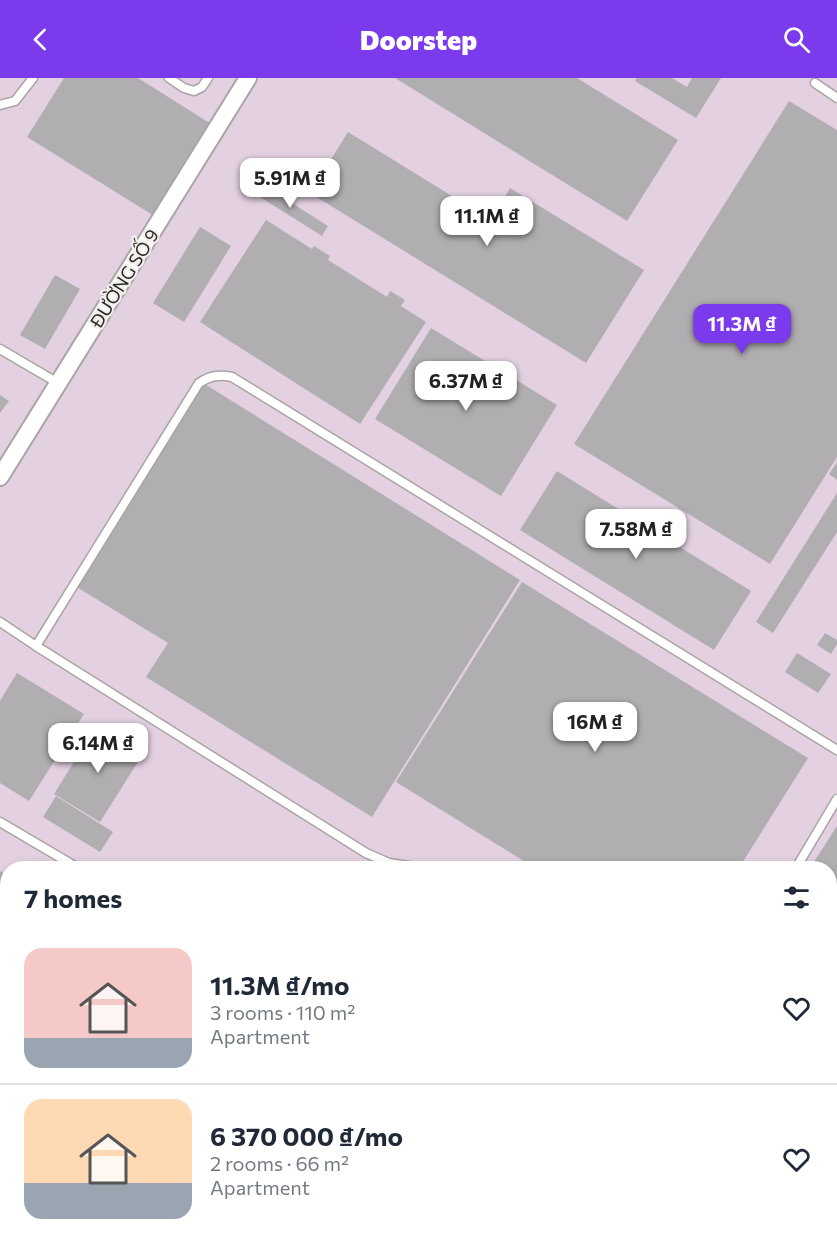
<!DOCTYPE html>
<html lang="en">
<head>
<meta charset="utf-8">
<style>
	:root { --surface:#fff; --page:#f6f6f7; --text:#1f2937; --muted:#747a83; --line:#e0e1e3; --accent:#7c3aed }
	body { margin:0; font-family:Commissioner,sans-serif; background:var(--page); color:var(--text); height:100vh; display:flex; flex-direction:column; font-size:22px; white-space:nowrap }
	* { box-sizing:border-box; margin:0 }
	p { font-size:20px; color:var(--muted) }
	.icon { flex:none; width:33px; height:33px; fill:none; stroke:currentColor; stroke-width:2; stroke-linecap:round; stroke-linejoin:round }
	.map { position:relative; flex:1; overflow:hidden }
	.drawer { position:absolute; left:0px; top:783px; width:837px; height:386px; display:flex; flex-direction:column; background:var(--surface); border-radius:24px 24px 0 0; box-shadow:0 3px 9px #0003 }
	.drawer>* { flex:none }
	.price { position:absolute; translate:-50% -51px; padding:0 14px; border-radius:12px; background:#fff; color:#222; font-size:20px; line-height:39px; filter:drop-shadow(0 2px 3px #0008) }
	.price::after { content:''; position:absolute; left:50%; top:36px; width:18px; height:14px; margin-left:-9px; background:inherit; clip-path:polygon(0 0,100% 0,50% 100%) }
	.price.selected { background:var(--accent); color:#fff }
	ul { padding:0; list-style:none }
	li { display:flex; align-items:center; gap:18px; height:150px; padding:0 24px }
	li+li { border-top:2px solid var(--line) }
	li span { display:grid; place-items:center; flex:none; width:168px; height:120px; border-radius:18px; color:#555 }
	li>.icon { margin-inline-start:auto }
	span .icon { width:72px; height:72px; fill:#fffc; stroke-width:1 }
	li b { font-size:26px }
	h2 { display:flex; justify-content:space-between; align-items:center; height:72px; padding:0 24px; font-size:26px }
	header { display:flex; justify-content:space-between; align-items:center; height:78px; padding:0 24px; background:var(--accent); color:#fff; font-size:27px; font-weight:800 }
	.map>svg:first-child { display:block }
	.industrial { fill:#e3d1e2; fill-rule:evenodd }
	.building { fill:#b1aeb1 }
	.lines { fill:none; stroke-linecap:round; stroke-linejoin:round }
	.lane-casing { stroke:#a9a5a3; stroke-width:11 }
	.street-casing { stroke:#a9a5a3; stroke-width:20 }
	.lane { stroke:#fff; stroke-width:8 }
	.street { stroke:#fff; stroke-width:16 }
	.labels { text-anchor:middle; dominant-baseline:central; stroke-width:4.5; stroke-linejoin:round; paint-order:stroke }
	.street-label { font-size:18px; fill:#292726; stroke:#f1eeeb }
</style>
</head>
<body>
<header><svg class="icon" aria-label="back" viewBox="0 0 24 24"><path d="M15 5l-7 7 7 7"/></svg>Doorstep<svg class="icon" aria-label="search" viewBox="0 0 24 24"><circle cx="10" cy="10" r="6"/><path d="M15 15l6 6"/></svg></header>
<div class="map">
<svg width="837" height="1168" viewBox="0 0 837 1168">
	<rect width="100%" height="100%" fill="#e4e1de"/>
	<path class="industrial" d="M0,0h837v1168h-837zM8,790h822v371h-822z"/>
	<g class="building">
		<polygon points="64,0 138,0 216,49 159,141 27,59"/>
		<polygon points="395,0 577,0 678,62 627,143"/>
		<polygon points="637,0 672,0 687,9 692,0 721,0 696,40 635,3"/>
		<polygon points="789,23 837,52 837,379 770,486 574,366"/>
		<polygon points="348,54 491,142 510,110 644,192 586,285 310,115"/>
		<polygon points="259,104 328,148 322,158 252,114"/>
		<polygon points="266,142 312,171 314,168 330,178 328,182 387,219 390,213 405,222 401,228 426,244 360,346 200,244"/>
		<polygon points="200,149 231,168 184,244 153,225"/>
		<polygon points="55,197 80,211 45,271 20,257"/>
		<polygon points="431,250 557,327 501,418 375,341"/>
		<polygon points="203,305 520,502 372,739 146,599 168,565 75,508"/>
		<polygon points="0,317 9,323 0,335"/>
		<polygon points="837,384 837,402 829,396"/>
		<polygon points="557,393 751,513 714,572 520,452"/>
		<polygon points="837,415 837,454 773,555 756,544"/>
		<polygon points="522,504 808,680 739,790 535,790 396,704"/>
		<polygon points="825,555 837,562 837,566 831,576 817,567"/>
		<polygon points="797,575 831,596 818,615 785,594"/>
		<polygon points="17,595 84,636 29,723 0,705 0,623"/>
		<polygon points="97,647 143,676 100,744 54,716"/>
		<polygon points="56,718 113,754 100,774 43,739"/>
		<polygon points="837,748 837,1031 830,1027 830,790 810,790"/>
		<polygon points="0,793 8,798 8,970 0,965"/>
		<polygon points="0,1033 8,1037 8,1140 0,1135"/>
		<polygon points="830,1053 837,1057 837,1168 584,1168 577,1164 579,1161 830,1161"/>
		<polygon points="42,1161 99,1161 94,1168 53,1168"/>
		<polygon points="156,1161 201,1161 213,1168 152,1168"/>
		<polygon points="355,1161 370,1161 382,1168 351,1168"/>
	</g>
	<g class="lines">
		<defs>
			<g id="lane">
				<polyline points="169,0 184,10 194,13 202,9 208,0"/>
				<polyline points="815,5 837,20"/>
				<polyline points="0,27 15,23 33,0"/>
				<polyline points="0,271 58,305"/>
				<polyline points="0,544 36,568 366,775 389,785 422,790"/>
				<path d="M36,568l163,-263c11,-7 19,-9 33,-6l605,373"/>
				<polyline points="0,744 78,790"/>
				<polyline points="796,790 837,721"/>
				<polyline points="0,1003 8,1008"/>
				<polyline points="250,1161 261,1168"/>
				<polyline points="140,1168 144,1161"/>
				<polyline points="569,1168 574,1161"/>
			</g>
			<polyline id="street" points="0,399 248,0"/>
		</defs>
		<use href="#lane" class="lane-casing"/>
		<use href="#street" class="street-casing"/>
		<use href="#lane" class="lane"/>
		<use href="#street" class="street"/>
	</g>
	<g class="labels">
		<g class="street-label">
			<text transform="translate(124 200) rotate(-58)">ĐƯỜNG SỐ 9</text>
		</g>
	</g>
</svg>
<b class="price" style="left:290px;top:131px">5.91M ₫</b>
<b class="price" style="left:487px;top:169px">11.1M ₫</b>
<b class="price selected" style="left:742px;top:277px">11.3M ₫</b>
<b class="price" style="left:466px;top:334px">6.37M ₫</b>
<b class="price" style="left:636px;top:482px">7.58M ₫</b>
<b class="price" style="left:595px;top:675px">16M ₫</b>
<b class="price" style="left:98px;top:696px">6.14M ₫</b>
<section class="drawer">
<h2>7 homes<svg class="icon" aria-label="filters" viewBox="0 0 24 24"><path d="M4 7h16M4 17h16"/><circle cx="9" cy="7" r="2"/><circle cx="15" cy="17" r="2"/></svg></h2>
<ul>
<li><span style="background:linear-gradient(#f6c9c9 75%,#9aa5b1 0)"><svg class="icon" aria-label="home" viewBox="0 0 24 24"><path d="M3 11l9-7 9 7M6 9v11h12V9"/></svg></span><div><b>11.3M ₫/mo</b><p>3 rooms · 110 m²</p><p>Apartment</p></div><svg class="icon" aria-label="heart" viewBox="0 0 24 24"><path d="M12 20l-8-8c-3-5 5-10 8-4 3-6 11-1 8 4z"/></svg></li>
<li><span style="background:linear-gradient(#ffd9b3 70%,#9aa5b1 0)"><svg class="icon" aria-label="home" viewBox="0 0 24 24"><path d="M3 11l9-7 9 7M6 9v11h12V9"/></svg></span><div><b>6 370 000 ₫/mo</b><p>2 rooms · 66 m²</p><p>Apartment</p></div><svg class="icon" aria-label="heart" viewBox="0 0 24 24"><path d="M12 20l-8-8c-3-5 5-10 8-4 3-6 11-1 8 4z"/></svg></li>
</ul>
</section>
</div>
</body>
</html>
